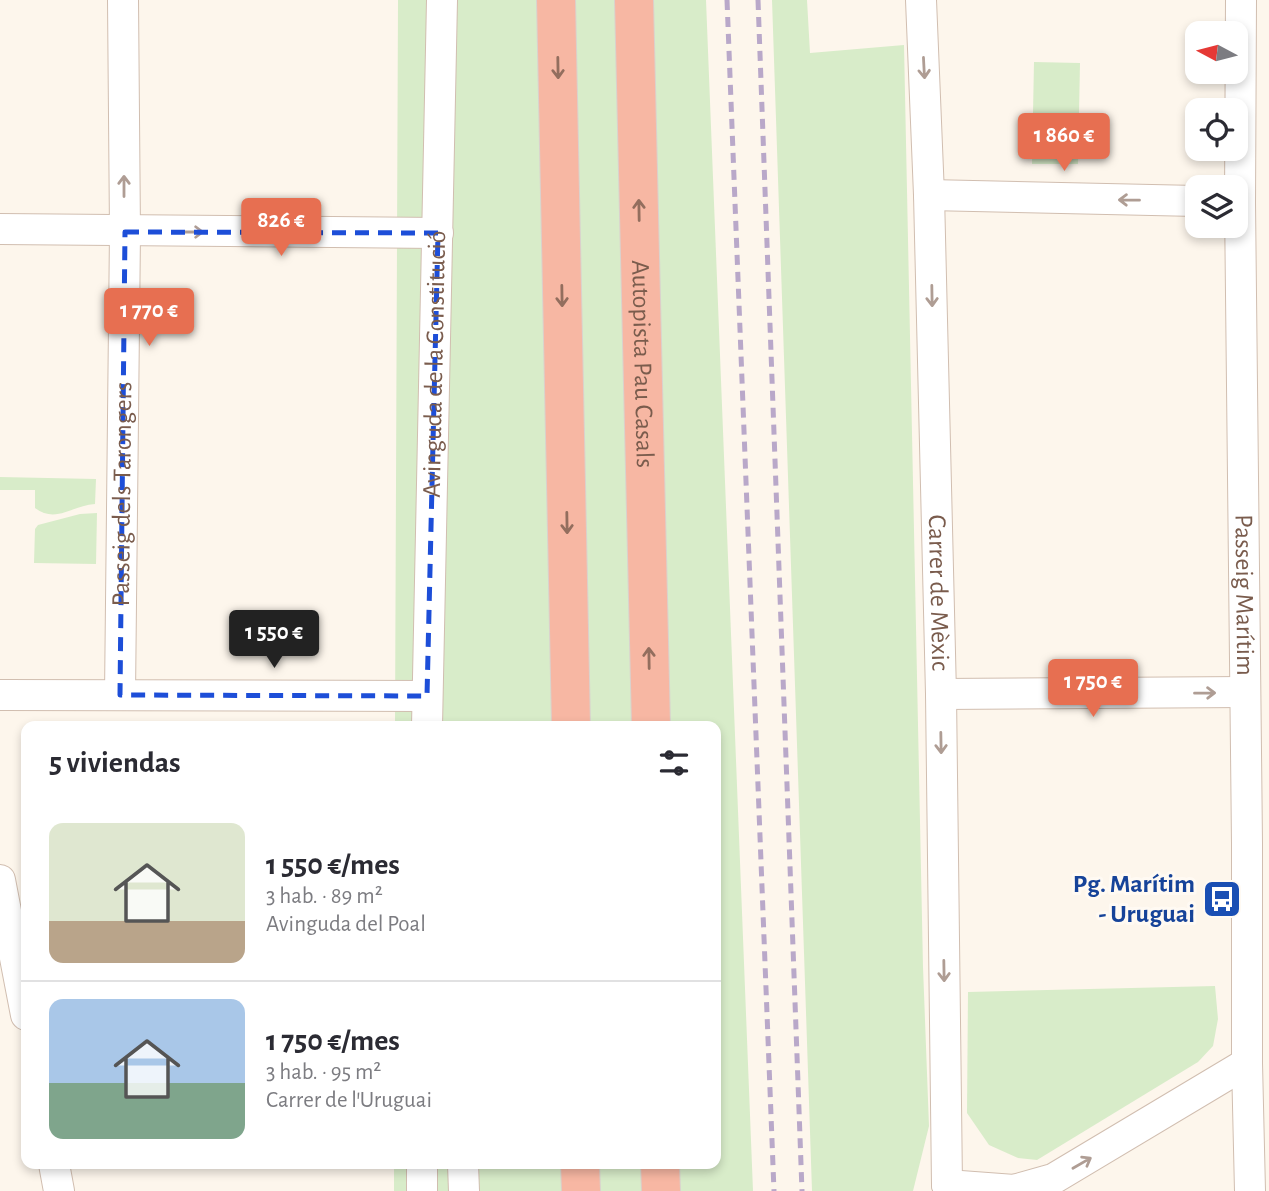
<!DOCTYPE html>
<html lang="es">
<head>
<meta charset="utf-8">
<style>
	:root { --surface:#fff; --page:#f2f2f3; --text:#2b2b33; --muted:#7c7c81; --line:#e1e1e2; --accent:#e76f51 }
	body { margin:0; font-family:"Alegreya Sans",sans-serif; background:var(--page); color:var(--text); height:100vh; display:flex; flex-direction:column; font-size:26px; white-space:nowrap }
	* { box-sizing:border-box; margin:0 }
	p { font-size:23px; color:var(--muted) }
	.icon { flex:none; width:38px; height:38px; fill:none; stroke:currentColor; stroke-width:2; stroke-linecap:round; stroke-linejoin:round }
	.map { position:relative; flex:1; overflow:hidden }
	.panel { position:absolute; left:21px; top:721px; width:700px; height:448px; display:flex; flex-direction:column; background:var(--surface); border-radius:14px; box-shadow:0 4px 10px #0003 }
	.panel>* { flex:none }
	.needle { width:46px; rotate:277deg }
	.buttons { position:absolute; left:1185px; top:21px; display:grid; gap:14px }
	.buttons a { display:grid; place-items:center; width:63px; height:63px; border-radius:14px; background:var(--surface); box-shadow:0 4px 10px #0003; font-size:35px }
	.price { position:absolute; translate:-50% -60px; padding:0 16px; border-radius:7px; background:var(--accent); color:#fff; font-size:23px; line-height:46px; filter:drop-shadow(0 2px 4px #0008) }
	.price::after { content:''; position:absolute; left:50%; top:42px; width:21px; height:16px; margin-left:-10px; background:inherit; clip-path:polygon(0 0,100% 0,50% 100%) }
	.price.on { background:#222; color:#fff }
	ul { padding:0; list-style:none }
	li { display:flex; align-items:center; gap:21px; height:175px; padding:0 28px }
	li+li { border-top:2px solid var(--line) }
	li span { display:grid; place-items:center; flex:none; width:196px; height:140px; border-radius:14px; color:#555 }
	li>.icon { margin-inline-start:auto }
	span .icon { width:84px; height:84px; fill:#fffc; stroke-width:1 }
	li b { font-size:30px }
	h2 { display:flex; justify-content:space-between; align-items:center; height:84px; padding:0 28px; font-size:30px }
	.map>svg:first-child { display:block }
	.grass { fill:#d8ecc9 }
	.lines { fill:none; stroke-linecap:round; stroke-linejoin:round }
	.minor-casing { stroke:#d1beb0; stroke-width:32 }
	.highway-casing { stroke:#dad1cd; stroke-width:40 }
	.minor { stroke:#fff; stroke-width:30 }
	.highway { stroke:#f7b7a3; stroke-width:38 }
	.rail { stroke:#b9a8c9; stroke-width:5; stroke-dasharray:10 7; stroke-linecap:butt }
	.oneway { stroke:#936e5e }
	.oneway2 { stroke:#af9d94 }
	.marked { fill:none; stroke:#1d4ed8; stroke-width:5; stroke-dasharray:14 9; stroke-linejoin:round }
	.labels { text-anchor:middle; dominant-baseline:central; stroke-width:6; stroke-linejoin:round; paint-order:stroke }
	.street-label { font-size:26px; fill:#7a5c4d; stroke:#fffaf3 }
	.transit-label { font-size:26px; font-weight:bold; fill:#164399; stroke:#fffaf3; text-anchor:end }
</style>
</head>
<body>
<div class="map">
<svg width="1269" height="1191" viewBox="0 0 1269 1191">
	<rect width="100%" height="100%" fill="#fdf6ec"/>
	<g class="grass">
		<polygon points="398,0 706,0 753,1191 394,1191 394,1164 716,1164 716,726 395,726"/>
		<polygon points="772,0 807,0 810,53 904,45 923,967 929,1126 913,1191 812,1191"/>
		<polygon points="1034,62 1080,63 1078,164 1032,164"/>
		<path d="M0,477l96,2 -1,25c-22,1 -39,20 -60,4v-18h-35z"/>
		<polygon points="97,513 96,564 34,563 35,529 38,525 80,514"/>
		<polygon points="1215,986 1218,1019 1213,1046 1198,1062 1037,1160 1018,1158 989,1145 967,1113 968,992"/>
	</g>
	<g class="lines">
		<defs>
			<g id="minor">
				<path id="s1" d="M921,0l8,195 12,499 6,491"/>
				<path id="s2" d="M1241,0l-1,203 7,640v220l3,128"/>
				<polyline points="929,195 1197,201"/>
				<polyline points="0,229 438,233"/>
				<polyline points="941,694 1245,692"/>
				<polyline points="0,695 427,696"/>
				<path id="s3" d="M120,695l5,-463 -2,-232"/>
				<path id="s4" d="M427,726l15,-726"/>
				<polyline points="0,880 26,1015"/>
				<polyline points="54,1164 59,1191"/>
				<polyline points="463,1164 464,1191"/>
				<polyline points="947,1185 1014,1190 1053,1179 1247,1063"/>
				<polyline points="422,1191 422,1164"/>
			</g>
			<g id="highway">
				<polyline points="556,0 571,726"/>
				<path id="s5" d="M634,0l17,726"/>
				<polyline points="580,1164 581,1191"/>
				<polyline points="660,1164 661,1191"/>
			</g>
		</defs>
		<use href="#minor" class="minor-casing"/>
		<use href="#highway" class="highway-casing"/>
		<use href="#minor" class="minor"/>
		<use href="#highway" class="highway"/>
		<g class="rail">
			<polyline points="727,0 774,1191"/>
			<polyline points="758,0 802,1191"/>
		</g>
	</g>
	<defs><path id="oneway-shaft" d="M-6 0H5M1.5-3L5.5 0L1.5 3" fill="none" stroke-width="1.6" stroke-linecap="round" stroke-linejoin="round" transform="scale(1.75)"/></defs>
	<g class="oneway">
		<use href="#oneway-shaft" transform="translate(558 68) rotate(89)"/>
		<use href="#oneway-shaft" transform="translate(639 210) rotate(-91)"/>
		<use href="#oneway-shaft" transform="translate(562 296) rotate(89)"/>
		<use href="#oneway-shaft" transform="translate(567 523) rotate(89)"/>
		<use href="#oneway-shaft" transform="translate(649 658) rotate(-91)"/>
	</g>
	<g class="oneway2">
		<use href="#oneway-shaft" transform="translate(924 68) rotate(87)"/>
		<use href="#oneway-shaft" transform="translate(124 186) rotate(-90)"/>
		<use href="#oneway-shaft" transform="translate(1129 200) rotate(-179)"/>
		<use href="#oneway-shaft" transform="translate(193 232)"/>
		<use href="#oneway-shaft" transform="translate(932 296) rotate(89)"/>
		<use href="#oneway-shaft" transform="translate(1205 693) rotate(-1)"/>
		<use href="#oneway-shaft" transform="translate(941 743) rotate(89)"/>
		<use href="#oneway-shaft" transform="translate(944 971) rotate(89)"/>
		<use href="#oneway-shaft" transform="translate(1082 1163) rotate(-30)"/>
	</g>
	<path class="marked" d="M125,232l313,1 -11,463 -307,-1z"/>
	<defs>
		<symbol id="bus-square" viewBox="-11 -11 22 22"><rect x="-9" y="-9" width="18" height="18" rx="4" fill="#1a4fb4" stroke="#fffaf3"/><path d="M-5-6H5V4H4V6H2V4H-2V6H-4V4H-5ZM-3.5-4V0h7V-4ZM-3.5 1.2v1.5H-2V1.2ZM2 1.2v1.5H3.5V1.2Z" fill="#fff"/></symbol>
	</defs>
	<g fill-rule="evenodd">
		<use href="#bus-square" x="1200" y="877" width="44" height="44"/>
	</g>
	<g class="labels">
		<g class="street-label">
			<text stroke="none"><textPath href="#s4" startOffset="362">Avinguda de la Constitució</textPath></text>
			<text stroke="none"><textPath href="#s5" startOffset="364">Autopista Pau Casals</textPath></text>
			<text stroke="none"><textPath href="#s3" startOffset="201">Passeig dels Tarongers</textPath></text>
			<text stroke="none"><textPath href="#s1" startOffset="593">Carrer de Mèxic</textPath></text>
			<text stroke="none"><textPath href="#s2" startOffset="595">Passeig Marítim</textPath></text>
		</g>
		<g class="transit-label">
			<text x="1195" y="884">Pg. Marítim<tspan x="1195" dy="30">- Uruguai</tspan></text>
		</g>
	</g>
</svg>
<div class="buttons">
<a><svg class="needle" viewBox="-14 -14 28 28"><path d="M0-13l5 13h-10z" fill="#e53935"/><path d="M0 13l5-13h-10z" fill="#7c7c81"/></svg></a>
<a><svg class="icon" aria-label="locate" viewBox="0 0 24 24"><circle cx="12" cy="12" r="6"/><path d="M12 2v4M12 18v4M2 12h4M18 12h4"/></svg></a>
<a><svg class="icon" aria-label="layers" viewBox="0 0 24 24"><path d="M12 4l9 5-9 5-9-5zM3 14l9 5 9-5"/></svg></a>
</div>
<b class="price" style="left:1064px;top:173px">1 860 €</b>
<b class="price" style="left:281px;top:258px">826 €</b>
<b class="price" style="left:149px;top:348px">1 770 €</b>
<b class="price on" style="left:274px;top:670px">1 550 €</b>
<b class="price" style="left:1093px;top:719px">1 750 €</b>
<section class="panel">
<h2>5 viviendas<svg class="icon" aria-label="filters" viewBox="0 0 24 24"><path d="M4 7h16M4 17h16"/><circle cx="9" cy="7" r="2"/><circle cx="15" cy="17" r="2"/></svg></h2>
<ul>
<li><span style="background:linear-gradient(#dfe7d0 70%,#b9a48a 0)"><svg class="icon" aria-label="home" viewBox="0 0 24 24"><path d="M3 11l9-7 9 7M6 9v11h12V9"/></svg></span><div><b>1 550 €/mes</b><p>3 hab. · 89 m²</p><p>Avinguda del Poal</p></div></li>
<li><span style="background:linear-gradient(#a9c7e8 60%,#7fa58c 0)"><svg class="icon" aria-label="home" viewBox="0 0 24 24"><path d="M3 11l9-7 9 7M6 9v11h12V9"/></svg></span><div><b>1 750 €/mes</b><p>3 hab. · 95 m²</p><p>Carrer de l'Uruguai</p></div></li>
</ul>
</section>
</div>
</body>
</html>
